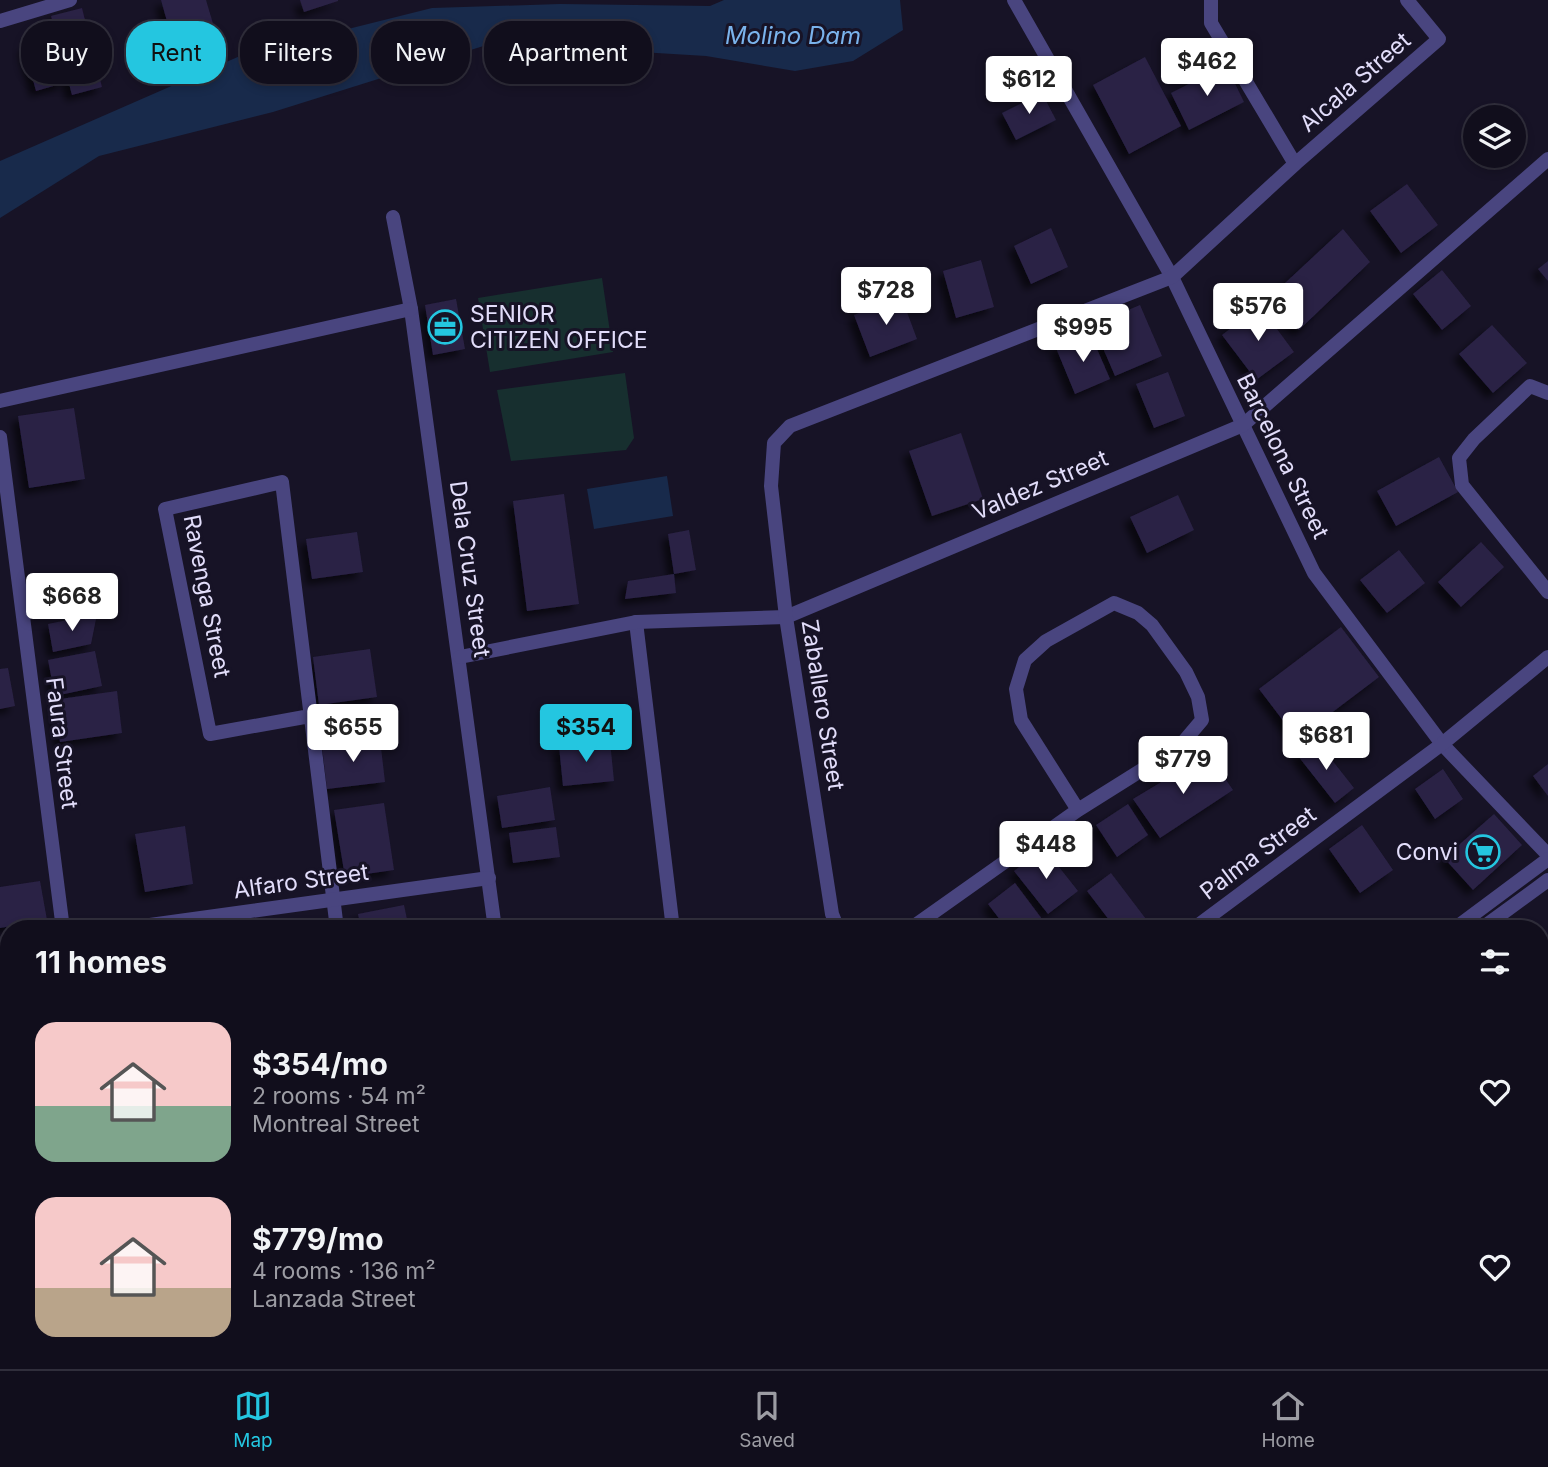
<!DOCTYPE html>
<html lang="en">
<head>
<meta charset="utf-8">
<style>
	:root { --surface:#110e1c; --page:#1e1c29; --text:#f1f3f6; --muted:#9c9ca3; --line:#302e3b; --accent:#24c6e0 }
	body { margin:0; font-family:Inter,sans-serif; background:var(--page); color:var(--text); height:100vh; display:flex; flex-direction:column; font-size:26px; white-space:nowrap }
	* { box-sizing:border-box; margin:0 }
	p { font-size:23px; color:var(--muted) }
	.icon { flex:none; width:38px; height:38px; fill:none; stroke:currentColor; stroke-width:2; stroke-linecap:round; stroke-linejoin:round }
	.map { position:relative; flex:1; overflow:hidden }
	.drawer { position:absolute; left:0px; top:920px; width:1549px; height:450px; display:flex; flex-direction:column; background:var(--surface); border-radius:28px 28px 0 0; box-shadow:0 4px 10px #0003,0 0 0 2px var(--line) }
	.drawer>* { flex:none }
	.banner { position:absolute; left:21px; top:21px; width:700px; height:63px; display:flex; gap:14px }
	.fabs { position:absolute; left:1463px; top:105px; display:grid; gap:14px }
	.fabs a { display:grid; place-items:center; width:63px; height:63px; border-radius:50%; background:var(--surface); box-shadow:0 4px 10px #0003,0 0 0 2px var(--line); font-size:35px }
	.price { position:absolute; translate:-50% -60px; padding:0 16px; border-radius:7px; background:#fff; color:#222; font-size:23px; line-height:46px; filter:drop-shadow(0 2px 4px #0008) }
	.price::after { content:''; position:absolute; left:50%; top:42px; width:21px; height:16px; margin-left:-10px; background:inherit; clip-path:polygon(0 0,100% 0,50% 100%) }
	.price.on { background:var(--accent); color:#111 }
	ul { padding:0; list-style:none }
	li { display:flex; align-items:center; gap:21px; height:175px; padding:0 35px }
	li span { display:grid; place-items:center; flex:none; width:196px; height:140px; border-radius:21px; color:#555 }
	li>.icon { margin-inline-start:auto }
	span .icon { width:84px; height:84px; fill:#fffc; stroke-width:1 }
	li b { font-size:30px }
	h2 { display:flex; justify-content:space-between; align-items:center; height:84px; padding:0 35px; font-size:30px }
	.tag { padding:0 24px; border-radius:28px; background:var(--surface); box-shadow:0 4px 10px #0003,0 0 0 2px var(--line); font-size:24px; line-height:63px }
	.tag.on { background:var(--accent); color:#111 }
	.tabs { display:flex; justify-content:space-around; align-items:center; height:98px; border-top:2px solid var(--line); background:var(--surface); font-size:19px; color:var(--muted) }
	.tabs a { display:grid; justify-items:center; gap:4px }
	.tabs .on { color:var(--accent) }
	.map>svg:first-child { display:block }
	.green { fill:#172f2f }
	.water { fill:#182a4b }
	.building { fill:#2a2245; filter:url(#shadow) }
	.lines { fill:none; stroke-linecap:round; stroke-linejoin:round }
	.path { stroke:#41aaa8; stroke-width:4.5; stroke-dasharray:3.5 5; stroke-linecap:butt }
	.minor { stroke:#49457f; stroke-width:14 }
	.tertiary { stroke:#49457f; stroke-width:14 }
	.labels { text-anchor:middle; dominant-baseline:central; stroke-width:6; stroke-linejoin:round; paint-order:stroke }
	.street-label { font-size:23px; fill:#e2ddfa; stroke:#171326 }
	.poi-label { font-size:23px; fill:#e2ddfa; stroke:#171326; text-anchor:start }
	.water-label { font-size:24px; font-style:italic; fill:#7ab3ec; stroke:#171326 }
</style>
</head>
<body>
<div class="map">
<svg width="1548" height="1369" viewBox="0 0 1548 1369">
	<defs>
		<filter id="shadow"><feDropShadow dx="-6" dy="6" stdDeviation="3.5" flood-color="#0009"/></filter>
	</defs>
	<rect width="100%" height="100%" fill="#171326"/>
	<g class="green">
		<polygon points="602,278 613,352 490,372 478,298"/>
		<polygon points="625,373 634,438 626,450 511,461 497,390"/>
	</g>
	<g class="water">
		<polygon points="724,0 900,0 903,30 853,61 795,71 706,56 493,43 273,112 99,156 0,218 0,161 240,56 432,8 560,4 710,6"/>
		<polygon points="667,476 673,516 594,529 587,489"/>
	</g>
	<g class="building">
		<polygon points="161,0 206,0 214,27 172,39"/>
		<polygon points="300,0 338,0 338,1 304,12"/>
		<polygon points="82,8 102,87 72,95 51,16"/>
		<polygon points="51,39 64,83 36,91 24,47"/>
		<polygon points="1145,57 1181,126 1129,154 1093,85"/>
		<polygon points="1226,65 1244,102 1189,130 1171,93"/>
		<polygon points="1042,93 1056,120 1016,140 1002,113"/>
		<polygon points="1407,184 1438,225 1401,253 1370,211"/>
		<polygon points="1051,228 1068,267 1031,284 1014,246"/>
		<polygon points="1343,229 1370,262 1299,330 1270,297"/>
		<polygon points="981,260 994,307 956,318 943,271"/>
		<polygon points="1548,261 1548,281 1538,269"/>
		<polygon points="1442,270 1471,306 1442,330 1413,294"/>
		<polygon points="901,296 917,339 870,357 854,315"/>
		<polygon points="456,299 465,349 433,355 425,305"/>
		<polygon points="1140,305 1162,356 1115,376 1093,325"/>
		<polygon points="1260,306 1294,352 1256,380 1222,335"/>
		<polygon points="1492,325 1527,363 1493,393 1459,354"/>
		<polygon points="1090,333 1110,379 1075,394 1056,348"/>
		<polygon points="1168,372 1185,416 1154,428 1136,384"/>
		<polygon points="74,408 85,479 29,488 18,416"/>
		<polygon points="961,433 983,499 932,516 909,451"/>
		<polygon points="1439,457 1458,492 1396,526 1377,491"/>
		<polygon points="564,494 579,604 527,611 513,501"/>
		<polygon points="1178,495 1194,530 1147,553 1130,517"/>
		<polygon points="689,530 696,570 674,574 668,534"/>
		<polygon points="357,532 363,572 312,579 306,539"/>
		<polygon points="1481,542 1504,567 1461,607 1438,582"/>
		<polygon points="1399,550 1425,583 1387,613 1360,580"/>
		<polygon points="674,574 676,593 625,599 628,581"/>
		<polygon points="97,614 91,644 53,652 48,624"/>
		<polygon points="1341,627 1379,677 1297,739 1259,689"/>
		<polygon points="370,649 377,697 319,705 313,657"/>
		<polygon points="95,651 102,686 55,696 48,660"/>
		<polygon points="8,668 15,706 0,709 0,669"/>
		<polygon points="117,691 122,733 60,742 53,700"/>
		<polygon points="380,739 385,782 327,789 322,746"/>
		<polygon points="610,741 614,781 563,786 559,746"/>
		<polygon points="1317,741 1354,788 1335,803 1298,756"/>
		<polygon points="1208,754 1233,790 1160,838 1133,799"/>
		<polygon points="1548,764 1548,796 1533,776"/>
		<polygon points="1443,769 1463,799 1435,819 1415,789"/>
		<polygon points="550,787 555,820 502,828 497,796"/>
		<polygon points="384,803 394,870 345,877 334,810"/>
		<polygon points="1128,804 1148,835 1117,857 1096,825"/>
		<polygon points="1494,814 1522,845 1473,890 1444,858"/>
		<polygon points="1362,825 1393,870 1360,893 1329,849"/>
		<polygon points="185,826 193,884 145,892 135,834"/>
		<polygon points="556,827 560,857 513,863 509,833"/>
		<polygon points="1044,848 1078,891 1048,914 1014,871"/>
		<polygon points="1111,873 1152,927 1149,929 1116,929 1087,891"/>
		<polygon points="40,881 47,920 0,928 0,887"/>
		<polygon points="1015,883 1042,919 1029,929 1007,929 988,904"/>
		<polygon points="404,905 409,929 361,929 358,914"/>
		<polygon points="229,919 231,929 188,929 188,926"/>
		<polygon points="1542,935 1548,943 1548,979 1540,985 1540,937"/>
		<polygon points="1548,990 1548,1040 1540,1030 1540,996"/>
		<polygon points="1540,1039 1548,1049 1548,1071 1540,1077"/>
		<polygon points="3,1064 8,1084 0,1086 0,1065"/>
		<polygon points="5,1090 9,1118 0,1119 0,1091"/>
		<polygon points="1546,1131 1548,1133 1548,1196 1543,1200 1540,1195 1540,1135"/>
		<polygon points="9,1147 9,1186 0,1188 0,1149"/>
		<polygon points="9,1194 9,1227 0,1228 0,1196"/>
		<polygon points="9,1232 9,1259 0,1261 0,1233"/>
		<polygon points="9,1265 9,1296 1,1297 0,1266"/>
		<polygon points="9,1300 9,1328 1,1328 0,1301"/>
		<polygon points="9,1333 9,1362 32,1363 0,1368 0,1334"/>
		<polygon points="63,1362 107,1362 107,1363 77,1369 65,1369"/>
		<polygon points="628,1362 706,1362 695,1369 633,1369"/>
		<polygon points="1084,1362 1133,1362 1123,1369 1090,1369"/>
		<polygon points="1216,1362 1244,1362 1249,1369 1210,1369 1209,1367"/>
		<polygon points="1323,1362 1382,1362 1386,1369 1311,1369"/>
	</g>
	<g class="lines">
		<polyline class="path" points="284,1362 284,1369"/>
		<g class="minor">
			<polyline points="1014,0 1172,277 1314,573 1442,744 1548,855"/>
			<polyline points="1211,0 1211,23 1295,164"/>
			<polyline points="0,21 70,0"/>
			<polyline points="393,217 411,309 495,929"/>
			<polyline points="1548,393 1530,386 1474,439 1459,458 1462,485 1548,592"/>
			<polyline points="0,401 411,309"/>
			<polyline points="0,437 63,929"/>
			<polyline points="636,622 673,929"/>
			<polyline points="460,657 636,622 786,617 1243,425 1548,159"/>
			<polyline points="310,716 210,734 165,509 282,482 337,929"/>
			<polyline points="121,929 489,878"/>
			<polyline points="838,929 832,914 786,617 771,486 774,443 790,426 1172,277 1295,164 1439,39 1407,0"/>
			<polyline points="910,929 1078,810 1180,746 1202,720 1198,697 1186,672 1152,625 1138,613 1114,603 1046,641 1025,660 1016,689 1021,720 1078,810"/>
			<polyline points="1193,929 1442,744 1548,657"/>
			<polyline points="1540,1112 1548,1106"/>
			<polyline points="1540,1350 1548,1359"/>
			<polyline points="125,1362 126,1369"/>
			<polyline points="597,1362 601,1369"/>
			<polyline points="1047,1362 1052,1369"/>
			<polyline points="550,1369 564,1362"/>
			<polyline points="1181,1369 1191,1362"/>
			<polyline points="1469,1369 1480,1362"/>
		</g>
		<g class="tertiary">
			<polyline points="1454,929 1548,859"/>
			<polyline points="1481,929 1548,880"/>
			<polyline points="842,1369 853,1362"/>
			<polyline points="880,1369 891,1362"/>
		</g>
	</g>
	<defs>
		<symbol id="office-ring" viewBox="-11 -11 22 22"><circle r="9.5" fill="#171326" stroke="#24c6e0" stroke-width="1.5"/><path d="M-6-3h4V-5.5h4V-3h4V5H-6ZM-1-4.5V-3h2v-1.5ZM-6 0V1H6V0Z" fill="#24c6e0"/></symbol>
		<symbol id="supermarket-ring" viewBox="-11 -11 22 22"><circle r="9.5" fill="#171326" stroke="#24c6e0" stroke-width="1.5"/><path d="M-6-5.5h2.5l.6 2H6L4.5 2H-2.5L-4.4-4H-6ZM-1.5 3.2a1.3 1.3 0 1 0 .1 0ZM3 3.2a1.3 1.3 0 1 0 .1 0Z" fill="#24c6e0"/></symbol>
	</defs>
	<g fill-rule="evenodd">
		<use href="#office-ring" x="426" y="308" width="38" height="38"/>
		<use href="#supermarket-ring" x="1464" y="833" width="38" height="38"/>
	</g>
	<g class="labels">
		<g class="street-label">
			<text transform="translate(1355 82) rotate(-41)">Alcala Street</text>
			<text transform="translate(1283 456) rotate(64)">Barcelona Street</text>
			<text transform="translate(1040 485) rotate(-23)">Valdez Street</text>
			<text transform="translate(470 569) rotate(82)">Dela Cruz Street</text>
			<text transform="translate(207 596) rotate(79)">Ravenga Street</text>
			<text transform="translate(823 705) rotate(81)">Zaballero Street</text>
			<text transform="translate(62 743) rotate(83)">Faura Street</text>
			<text transform="translate(1258 853) rotate(-37)">Palma Street</text>
			<text transform="translate(301 881) rotate(-8)">Alfaro Street</text>
		</g>
		<g class="poi-label">
			<text x="470" y="314">SENIOR<tspan x="470" dy="26">CITIZEN OFFICE</tspan></text>
			<text x="1458" y="852" text-anchor="end">Convi</text>
		</g>
		<g class="water-label">
			<text x="793" y="35">Molino Dam</text>
		</g>
	</g>
</svg>
<div class="fabs">
<a><svg class="icon" aria-label="layers" viewBox="0 0 24 24"><path d="M12 4l9 5-9 5-9-5zM3 14l9 5 9-5"/></svg></a>
</div>
<b class="price" style="left:1207px;top:98px">$462</b>
<b class="price" style="left:1029px;top:116px">$612</b>
<b class="price" style="left:886px;top:327px">$728</b>
<b class="price" style="left:1258px;top:343px">$576</b>
<b class="price" style="left:1083px;top:364px">$995</b>
<b class="price" style="left:72px;top:633px">$668</b>
<b class="price" style="left:353px;top:764px">$655</b>
<b class="price on" style="left:586px;top:764px">$354</b>
<b class="price" style="left:1326px;top:772px">$681</b>
<b class="price" style="left:1183px;top:796px">$779</b>
<b class="price" style="left:1046px;top:881px">$448</b>
<div class="banner">
<a class="tag">Buy</a>
<a class="tag on">Rent</a>
<a class="tag">Filters</a>
<a class="tag">New</a>
<a class="tag">Apartment</a>
</div>
<section class="drawer">
<h2>11 homes<svg class="icon" aria-label="filters" viewBox="0 0 24 24"><path d="M4 7h16M4 17h16"/><circle cx="9" cy="7" r="2"/><circle cx="15" cy="17" r="2"/></svg></h2>
<ul>
<li><span style="background:linear-gradient(#f6c9c9 60%,#7fa58c 0)"><svg class="icon" aria-label="home" viewBox="0 0 24 24"><path d="M3 11l9-7 9 7M6 9v11h12V9"/></svg></span><div><b>$354/mo</b><p>2 rooms · 54 m²</p><p>Montreal Street</p></div><svg class="icon" aria-label="heart" viewBox="0 0 24 24"><path d="M12 20l-8-8c-3-5 5-10 8-4 3-6 11-1 8 4z"/></svg></li>
<li><span style="background:linear-gradient(#f6c9c9 65%,#b9a48a 0)"><svg class="icon" aria-label="home" viewBox="0 0 24 24"><path d="M3 11l9-7 9 7M6 9v11h12V9"/></svg></span><div><b>$779/mo</b><p>4 rooms · 136 m²</p><p>Lanzada Street</p></div><svg class="icon" aria-label="heart" viewBox="0 0 24 24"><path d="M12 20l-8-8c-3-5 5-10 8-4 3-6 11-1 8 4z"/></svg></li>
</ul>
</section>
</div>
<nav class="tabs">
<a class="on"><svg class="icon" aria-label="map" viewBox="0 0 24 24"><path d="M3 6l6-2 6 2 6-2v14l-6 2-6-2-6 2zM9 4v14M15 6v14"/></svg>Map</a>
<a><svg class="icon" aria-label="saved" viewBox="0 0 24 24"><path d="M7 4h10v16l-5-4-5 4z"/></svg>Saved</a>
<a><svg class="icon" aria-label="home" viewBox="0 0 24 24"><path d="M3 11l9-7 9 7M6 9v11h12V9"/></svg>Home</a>
</nav>
</body>
</html>
